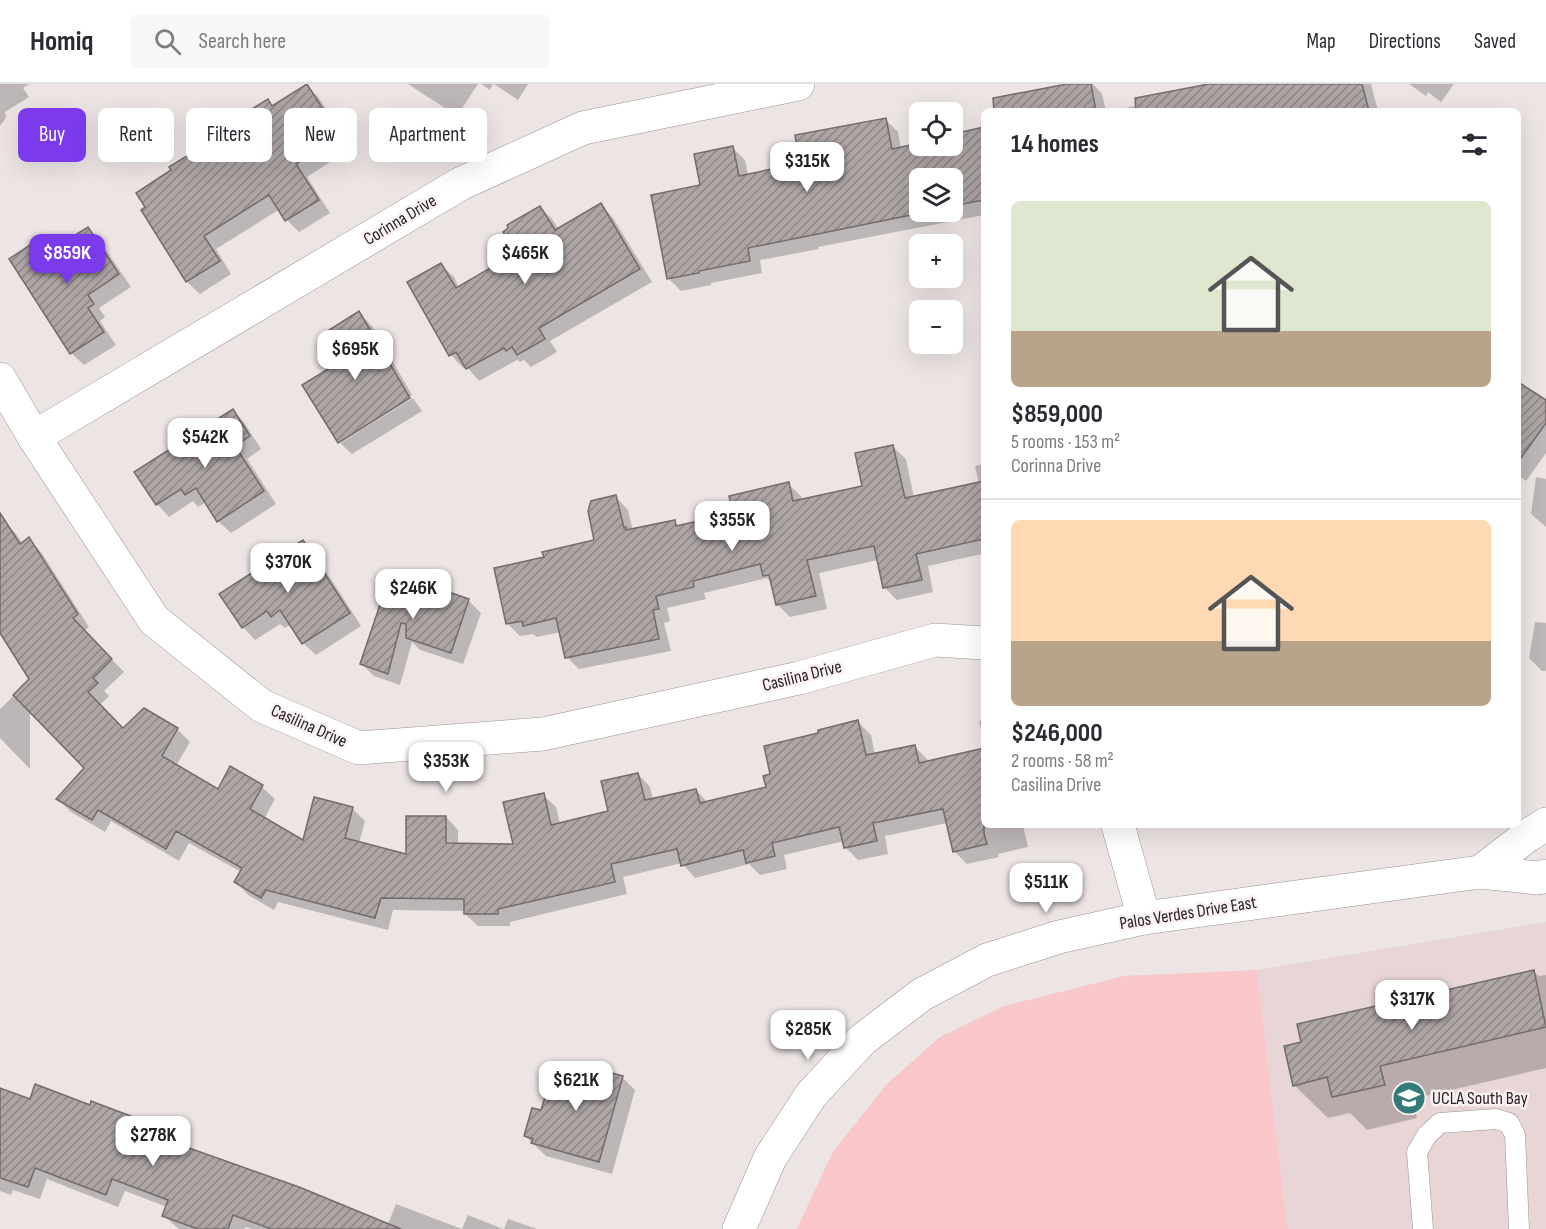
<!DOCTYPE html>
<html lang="en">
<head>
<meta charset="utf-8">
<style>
	:root { --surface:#fff; --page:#f7f7f7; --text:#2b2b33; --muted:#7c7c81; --line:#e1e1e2; --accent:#7c3aed }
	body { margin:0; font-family:"Sofia Sans Condensed",sans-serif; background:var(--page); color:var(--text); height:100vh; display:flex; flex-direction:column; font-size:22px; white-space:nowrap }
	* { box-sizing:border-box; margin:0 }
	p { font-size:20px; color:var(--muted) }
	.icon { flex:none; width:33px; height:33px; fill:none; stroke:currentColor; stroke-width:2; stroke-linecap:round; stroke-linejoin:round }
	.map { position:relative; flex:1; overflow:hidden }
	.panel { position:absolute; left:981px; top:24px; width:540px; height:720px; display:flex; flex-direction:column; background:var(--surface); border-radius:9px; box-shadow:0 6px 24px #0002 }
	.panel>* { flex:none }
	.banner { position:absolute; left:18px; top:24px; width:570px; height:54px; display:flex; gap:12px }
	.tools { position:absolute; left:909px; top:18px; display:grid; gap:12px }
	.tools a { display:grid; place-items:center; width:54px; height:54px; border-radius:9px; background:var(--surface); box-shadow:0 6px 24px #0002; font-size:30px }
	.price { position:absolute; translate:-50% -51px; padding:0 14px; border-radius:12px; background:#fff; color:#222; font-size:20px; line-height:39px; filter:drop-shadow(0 2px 3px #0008) }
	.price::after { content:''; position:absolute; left:50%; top:36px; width:18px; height:14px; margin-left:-9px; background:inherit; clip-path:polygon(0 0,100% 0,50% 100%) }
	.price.on { background:var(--accent); color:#fff }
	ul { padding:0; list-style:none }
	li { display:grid; align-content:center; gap:12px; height:318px; padding:0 30px }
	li+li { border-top:2px solid var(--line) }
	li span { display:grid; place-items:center; height:186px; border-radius:9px; color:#555 }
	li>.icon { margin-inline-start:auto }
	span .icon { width:108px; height:108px; fill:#fffc; stroke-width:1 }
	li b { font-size:26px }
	h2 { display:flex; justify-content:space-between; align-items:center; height:72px; padding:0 30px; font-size:26px }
	.tag { padding:0 21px; border-radius:9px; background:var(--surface); box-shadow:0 6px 24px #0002; font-size:21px; line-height:54px }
	.tag.on { background:var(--accent); color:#fff }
	header { display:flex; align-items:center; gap:36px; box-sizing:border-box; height:84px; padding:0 30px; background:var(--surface); border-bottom:2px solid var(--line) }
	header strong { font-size:28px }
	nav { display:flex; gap:33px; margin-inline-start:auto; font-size:21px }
	.search { width:420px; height:54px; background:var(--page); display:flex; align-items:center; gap:15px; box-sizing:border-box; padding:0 21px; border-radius:9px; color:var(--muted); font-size:22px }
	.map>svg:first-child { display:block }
	.built { fill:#e8d6d7 }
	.green { fill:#f9c6ca }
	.shadow { fill:#0003; fill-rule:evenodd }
	.building { fill:url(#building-hatch); stroke:#736b6c; stroke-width:1.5 }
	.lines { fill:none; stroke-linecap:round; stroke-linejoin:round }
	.service-casing { stroke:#9a9292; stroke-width:21 }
	.minor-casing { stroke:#9a9292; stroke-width:34 }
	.tertiary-casing { stroke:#9a9292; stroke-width:34 }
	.service { stroke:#fff; stroke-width:20 }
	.minor { stroke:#fff; stroke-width:33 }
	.tertiary { stroke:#fff; stroke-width:33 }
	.labels { text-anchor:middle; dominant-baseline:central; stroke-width:5; stroke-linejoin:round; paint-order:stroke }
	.street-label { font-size:18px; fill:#272323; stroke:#fbf1f2 }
	.poi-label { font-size:18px; fill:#272323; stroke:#fbf1f2; text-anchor:start }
</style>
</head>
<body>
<header>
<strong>Homiq</strong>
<div class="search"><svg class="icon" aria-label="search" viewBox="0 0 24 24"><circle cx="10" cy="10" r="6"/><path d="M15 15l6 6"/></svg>Search here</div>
<nav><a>Map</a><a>Directions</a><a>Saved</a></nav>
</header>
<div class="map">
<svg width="1546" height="1145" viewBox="0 0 1546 1145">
	<defs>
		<pattern id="building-hatch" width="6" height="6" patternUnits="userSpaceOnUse" patternTransform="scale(1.5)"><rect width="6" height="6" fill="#aea5a5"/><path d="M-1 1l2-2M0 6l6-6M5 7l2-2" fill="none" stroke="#8e8686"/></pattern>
	</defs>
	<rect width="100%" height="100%" fill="#ede4e4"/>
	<polygon class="built" points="1546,838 1546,1145 1289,1145 1287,1143 1257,886"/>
	<polygon class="green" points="1257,886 1287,1143 1289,1145 797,1145 832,1069 887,1000 940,953 1004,922 1124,892"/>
	<g class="shadow">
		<polygon points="0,0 29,0 23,4 29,13 5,28 6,34 0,42"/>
		<polygon points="408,0 478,0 457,32"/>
		<polygon points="481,0 493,0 490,6"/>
		<polygon points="494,0 528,0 518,16"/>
		<polygon points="1074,0 1093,0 1102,10 1106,27 1008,27 1006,12"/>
		<polygon points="1212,0 1371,0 1378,27 1110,27 1161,17"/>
		<polygon points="1409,0 1454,0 1441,18 1428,8 1426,12"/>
		<polygon points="307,2 319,14 349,60 335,69 338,73 307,93 330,129 299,148 287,136 280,125 216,165 231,190 200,210 187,198 143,126 267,17 273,23"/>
		<path d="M886,36l12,12 3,16 19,-2h32l32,-17v86l-166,32 1,2 -59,11 2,13 -51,10v2l-30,6 -12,-12 33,-92 30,-40 13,13 3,15 54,-11zM920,94h32v34h-32z"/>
		<polygon points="601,121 613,134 652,198 550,257 557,268 531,283 524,276 520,278 517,276 479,297 466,282 463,284 451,271 410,199 441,181 454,193 459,204 518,170 540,123 553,136 559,146"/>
		<polygon points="88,145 100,157 131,203 99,224 105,233 100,237 116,261 84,281 71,269 36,159 47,171"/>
		<polygon points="359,229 372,242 412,311 340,356 340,359 339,358 345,276"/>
		<polygon points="1518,304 1546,318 1546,369 1526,397 1518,391"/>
		<polygon points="413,314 422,327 352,370 340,359"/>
		<polygon points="233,327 245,340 261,365 247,375 276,420 231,449 218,437 206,418 198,423 193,417 169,433 157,420"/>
		<path d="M893,363l13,12 8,39 65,-15 -4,-17 9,-2v93l-2,-3 -54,12 5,26 -36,8 -12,-12 -7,-28 -59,13 8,36 -37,8 -12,-12 -5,-21 -6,-6 -63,15 2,6 -39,9 3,13 -6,2 7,28 -92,18 -12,-12 -6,-25 -24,5 -4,-3 -13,2 -12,-12 -12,-55 50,-11 50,-16 20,-45 12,13 5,21 41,-10 5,5 56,-12 53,-30 13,12 1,5 62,-14zM627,559l1,3 -54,11v-3z"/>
		<polygon points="1536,393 1546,395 1546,443 1531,430"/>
		<polygon points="0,437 4,437 16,450 23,460 29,455 41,468 89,543 84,547 124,588 104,607 109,612 100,621 124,646 177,645 190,658 176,682 218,707 231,685 262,703 275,715 264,735 304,758 352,724 365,737 359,759 408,772 446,733 458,746 458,761 514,761 543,711 556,723 560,740 609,729 638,690 650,703 653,716 696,706 708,719 768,704 772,691 820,650 858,638 871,651 875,671 914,662 927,675 928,679 984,666 984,741 1023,741 1028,763 998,770 999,773 967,780 954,767 947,739 885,752 888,770 858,776 845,763 844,757 784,771 787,785 760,791 749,780 695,794 682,779 623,793 627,810 510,838 510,842 478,842 465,830 465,827 393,826 388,846 278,818 274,826 248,811 236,798 241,788 189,759 179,777 111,737 105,748 71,728 58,715 86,684 30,627 30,685 0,654 0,625 31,595 0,546"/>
		<polygon points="302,458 315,470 361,542 316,571 303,559 291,540 285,544 280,540 255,556 243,543"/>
		<polygon points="392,490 468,516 481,529 463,580 420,566 412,558 400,601 374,592 362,580"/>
		<polygon points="1535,538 1546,539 1546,587 1542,587 1529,574"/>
		<polygon points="984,636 984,659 979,637"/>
		<polygon points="1534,888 1539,892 1546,891 1546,984 1412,1015 1417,1034 1367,1046 1350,1029 1328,1034 1294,1001"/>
		<polygon points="579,988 622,993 635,1006 612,1090 546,1072 525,1052"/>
		<polygon points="0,1006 30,1017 177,1052 189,1065 388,1140 396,1120 462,1145 252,1145 245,1143 245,1145 179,1145 164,1132 167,1123 125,1107 118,1123 47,1095 40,1115 13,1106 11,1111 0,1107"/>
		<polygon points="468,1131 503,1145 462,1145"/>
		<polygon points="508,1135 537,1145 504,1145"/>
	</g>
	<g class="building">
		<polygon points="307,0 337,47 324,56 327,60 296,80 319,116 285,137 269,111 204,152 220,177 186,198 141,126 145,123 136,109 171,86 169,83 232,44 229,39 268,15 272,22"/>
		<polygon points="1067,0 1091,0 1096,27 994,27 993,14"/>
		<polygon points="1209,0 1362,0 1369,27 1136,27 1135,14"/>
		<polygon points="886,34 892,65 920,59 920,62 952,62 952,53 957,52 957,49 984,43 984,116 952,122 952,94 920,94 920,128 926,128 748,164 750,177 699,187 699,189 667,195 651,111 700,101 694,70 733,62 739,92 800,79 795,51"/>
		<polygon points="601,119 640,185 539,244 545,255 517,271 512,263 506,267 504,264 466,285 456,268 449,272 407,198 441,179 456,204 516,169 503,148 508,144 507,141 540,122 555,146"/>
		<polygon points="88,143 119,190 88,211 94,220 88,224 104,248 70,270 9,175 36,157 45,170"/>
		<polygon points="359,227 410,314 338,359 302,301 343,276 326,248"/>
		<polygon points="1518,298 1546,316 1546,339 1518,378"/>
		<polygon points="233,325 250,352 235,362 264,407 217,438 196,404 185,411 181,405 156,421 134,388"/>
		<polygon points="893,361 905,414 984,397 984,455 916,470 922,496 883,504 874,462 807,476 816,512 776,521 769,491 763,492 760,480 693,497 694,503 656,512 659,525 653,526 659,555 565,574 556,534 523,542 522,537 506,540 494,484 544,473 542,468 594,456 588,427 591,417 616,411 624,444 626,443 626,446 675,436 676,442 733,429 729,412 789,398 793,417 862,402 855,369"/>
		<polygon points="0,429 20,460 29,453 78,530 73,534 112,575 93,594 98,599 88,608 123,644 144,624 178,644 162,672 218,705 230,682 263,701 250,725 303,756 314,713 353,723 345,754 406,770 406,732 446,732 446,759 513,760 503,718 544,709 551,741 608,727 601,697 638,689 645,716 696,705 700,719 766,703 763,692 770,690 764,662 818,649 818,646 858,636 866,671 915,661 919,679 984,664 984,750 987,760 953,768 943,725 873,739 877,757 844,764 839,743 772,759 775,772 746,779 743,766 681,782 677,765 611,780 615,798 498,825 498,830 464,830 464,815 381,814 375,834 266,806 261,814 234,798 242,784 176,747 166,765 98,726 92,736 56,715 84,684 13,611 29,595 0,549"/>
		<polygon points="303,456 350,529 302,560 280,526 271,533 267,527 242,544 219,510"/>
		<polygon points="391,488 469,515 451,569 406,554 406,540 401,539 388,590 360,580"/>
		<polygon points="1534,886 1546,943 1380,982 1385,1001 1332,1013 1327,993 1293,1002 1284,962 1301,958 1297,940"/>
		<polygon points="580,980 623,992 599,1078 531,1059 533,1055 524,1052 532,1024 541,1026 552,990 555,991 557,981 578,986"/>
		<polygon points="35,1000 90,1021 91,1017 178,1050 175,1059 299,1103 401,1145 271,1145 233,1131 228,1145 198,1145 162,1132 168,1116 112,1095 106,1111 35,1084 28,1103 0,1094 0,1004 30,1015"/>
	</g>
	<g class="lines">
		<defs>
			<polyline id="service" points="1423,1145 1417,1068 1427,1051 1440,1039 1496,1035 1509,1039 1515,1051 1519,1145"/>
			<g id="minor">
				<polyline points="0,295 34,353 154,536 262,622 359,664 543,650 799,594 935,556 984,559"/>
				<polyline points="34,353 460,100 583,44 798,0"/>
				<polyline points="1118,741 1144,834"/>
			</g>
			<g id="tertiary">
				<polyline points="1480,788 1527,752 1546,740"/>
				<polyline points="739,1145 770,1074 811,1011 862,956 921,911 987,876 1059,853 1144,834 1480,788 1538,794 1546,792"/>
			</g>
		</defs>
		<use href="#service" class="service-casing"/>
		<use href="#minor" class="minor-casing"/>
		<use href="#tertiary" class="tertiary-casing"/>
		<use href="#service" class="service"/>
		<use href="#minor" class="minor"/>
		<use href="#tertiary" class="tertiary"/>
	</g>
	<defs>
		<symbol id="university-disc" viewBox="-11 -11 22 22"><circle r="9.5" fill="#337c7a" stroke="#fbf1f2"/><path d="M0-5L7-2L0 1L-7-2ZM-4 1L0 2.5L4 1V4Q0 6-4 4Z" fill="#fff"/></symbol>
	</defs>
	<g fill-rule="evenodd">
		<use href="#university-disc" x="1390" y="995" width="38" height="38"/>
	</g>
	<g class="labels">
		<g class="street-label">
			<text transform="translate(400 136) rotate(-31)">Corinna Drive</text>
			<text transform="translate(802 592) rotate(-14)">Casilina Drive</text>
			<text transform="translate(309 642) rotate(24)">Casilina Drive</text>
			<text transform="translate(1188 829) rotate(-9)">Palos Verdes Drive East</text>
		</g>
		<g class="poi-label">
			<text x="1432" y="1014">UCLA South Bay</text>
		</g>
	</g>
</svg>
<div class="tools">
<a><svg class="icon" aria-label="locate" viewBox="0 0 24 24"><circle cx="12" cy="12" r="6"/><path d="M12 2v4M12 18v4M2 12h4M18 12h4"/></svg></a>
<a><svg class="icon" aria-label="layers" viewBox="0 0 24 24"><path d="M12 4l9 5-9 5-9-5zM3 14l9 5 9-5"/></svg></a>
<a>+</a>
<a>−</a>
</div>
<b class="price" style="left:807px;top:109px">$315K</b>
<b class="price on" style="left:67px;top:201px">$859K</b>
<b class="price" style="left:525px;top:201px">$465K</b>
<b class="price" style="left:355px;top:297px">$695K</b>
<b class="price" style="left:205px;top:385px">$542K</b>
<b class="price" style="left:732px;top:468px">$355K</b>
<b class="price" style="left:288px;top:510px">$370K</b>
<b class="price" style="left:413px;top:536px">$246K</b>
<b class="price" style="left:446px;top:709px">$353K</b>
<b class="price" style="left:1046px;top:830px">$511K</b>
<b class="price" style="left:1412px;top:947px">$317K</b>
<b class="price" style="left:808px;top:977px">$285K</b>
<b class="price" style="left:576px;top:1028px">$621K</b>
<b class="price" style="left:153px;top:1083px">$278K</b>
<div class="banner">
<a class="tag on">Buy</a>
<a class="tag">Rent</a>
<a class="tag">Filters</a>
<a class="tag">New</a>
<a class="tag">Apartment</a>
</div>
<section class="panel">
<h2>14 homes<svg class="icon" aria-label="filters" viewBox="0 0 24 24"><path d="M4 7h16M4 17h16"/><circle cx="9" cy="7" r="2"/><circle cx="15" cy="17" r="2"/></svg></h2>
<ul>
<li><span style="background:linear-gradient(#dfe7d0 70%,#b9a48a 0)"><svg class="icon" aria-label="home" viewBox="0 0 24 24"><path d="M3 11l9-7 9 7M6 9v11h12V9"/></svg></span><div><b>$859,000</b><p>5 rooms · 153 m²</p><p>Corinna Drive</p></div></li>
<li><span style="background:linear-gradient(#ffd9b3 65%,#b9a48a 0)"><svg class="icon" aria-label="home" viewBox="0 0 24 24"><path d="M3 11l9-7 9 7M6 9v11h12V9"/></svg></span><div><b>$246,000</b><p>2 rooms · 58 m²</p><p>Casilina Drive</p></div></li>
</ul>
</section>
</div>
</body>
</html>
